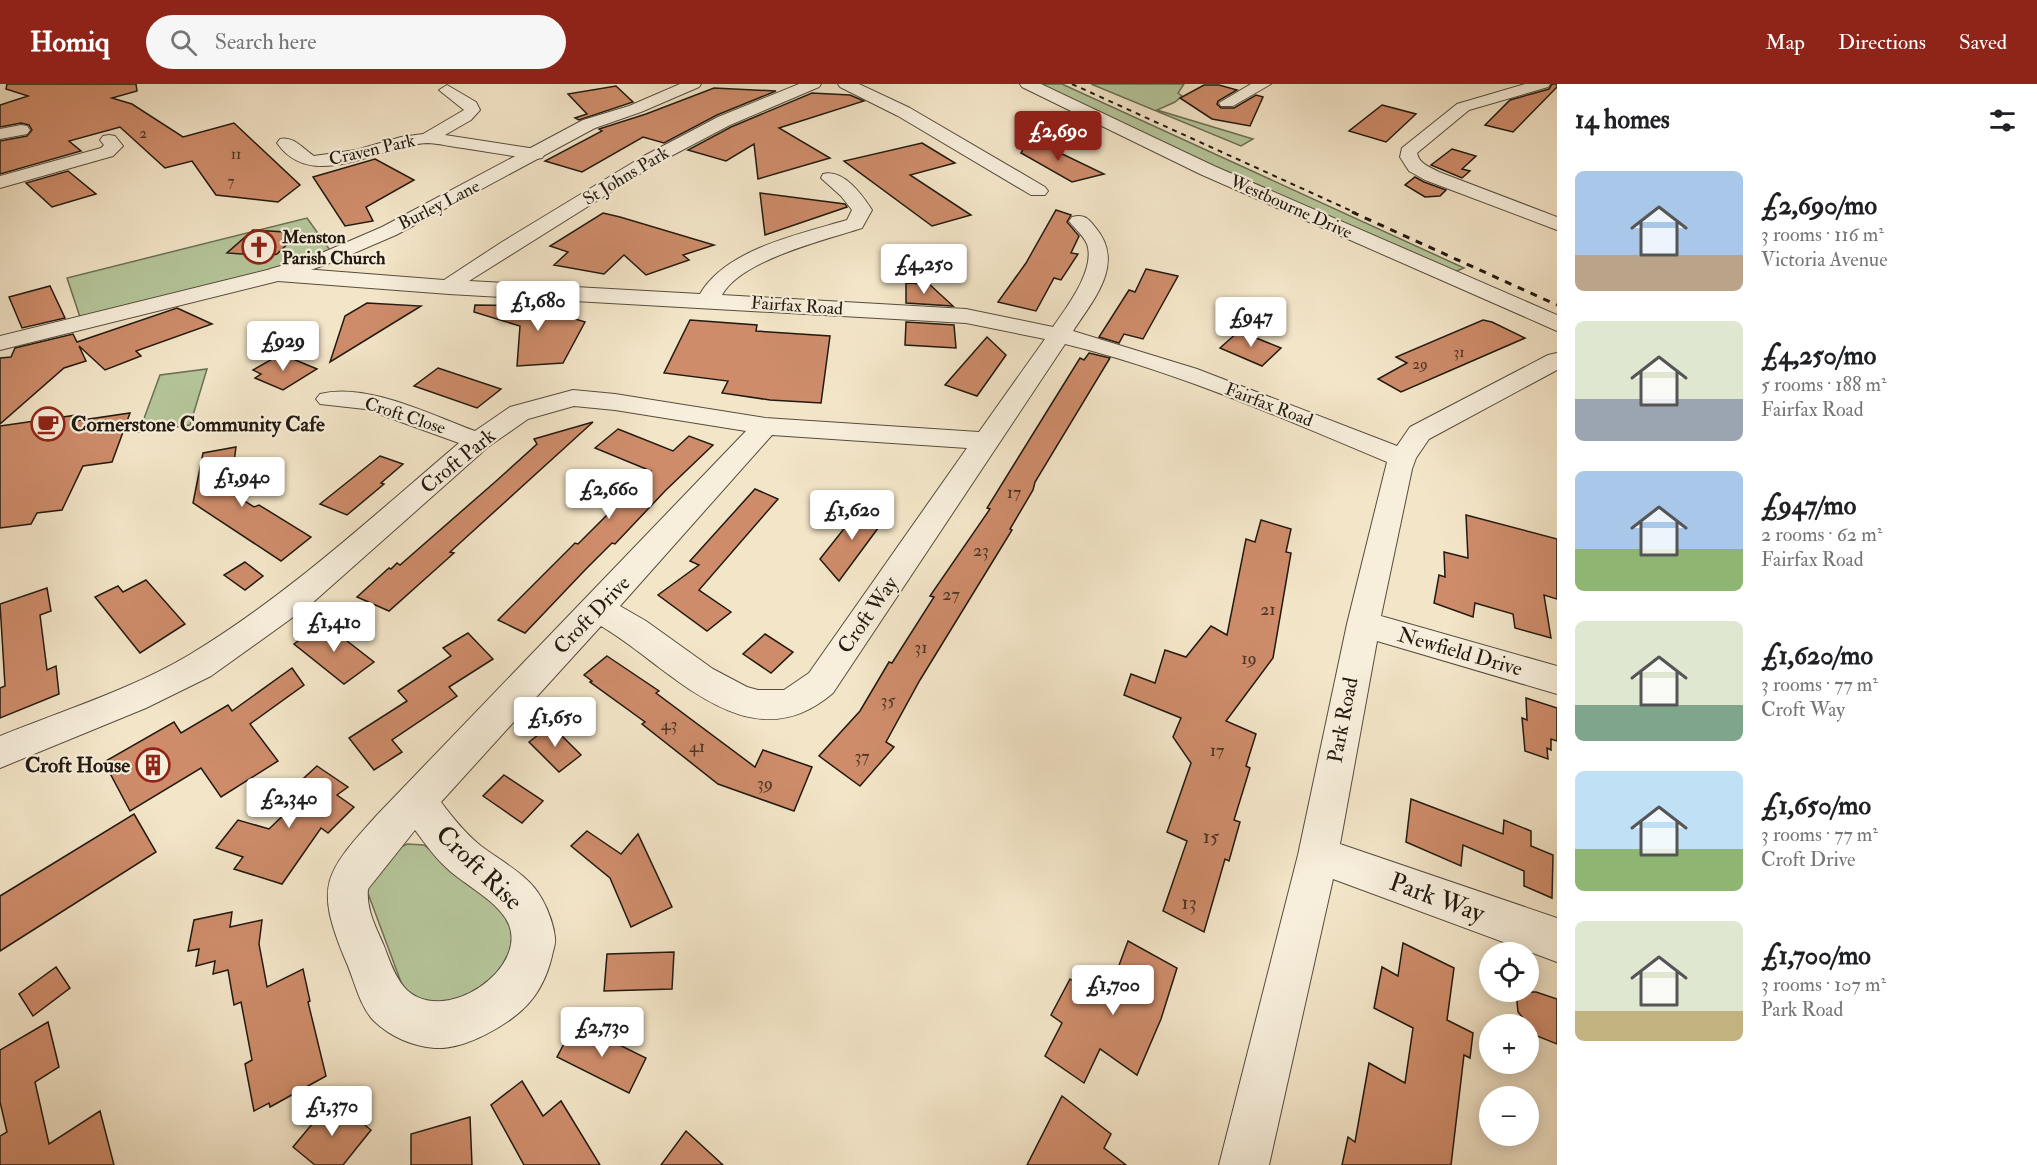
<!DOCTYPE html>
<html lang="en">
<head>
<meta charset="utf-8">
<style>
	:root { --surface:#fff; --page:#f6f6f6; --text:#202124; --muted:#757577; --accent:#8f2418 }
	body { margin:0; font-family:"IM FELL Double Pica",serif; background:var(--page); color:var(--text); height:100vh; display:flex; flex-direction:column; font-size:22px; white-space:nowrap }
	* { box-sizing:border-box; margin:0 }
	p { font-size:20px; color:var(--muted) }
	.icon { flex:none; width:33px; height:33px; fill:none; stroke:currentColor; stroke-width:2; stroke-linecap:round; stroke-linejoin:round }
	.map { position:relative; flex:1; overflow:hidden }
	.sheet { display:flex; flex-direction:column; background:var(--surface); width:480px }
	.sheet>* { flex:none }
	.tools { position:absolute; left:1479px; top:858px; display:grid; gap:12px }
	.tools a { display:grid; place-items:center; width:60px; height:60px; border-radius:50%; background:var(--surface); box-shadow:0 3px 15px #0003; font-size:30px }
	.price { position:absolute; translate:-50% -51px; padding:0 14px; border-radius:6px; background:#fff; color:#222; font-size:20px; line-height:39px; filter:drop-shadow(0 2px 3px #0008) }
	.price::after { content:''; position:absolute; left:50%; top:36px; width:18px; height:14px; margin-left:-9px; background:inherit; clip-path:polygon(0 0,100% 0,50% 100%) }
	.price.current { background:var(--accent); color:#fff }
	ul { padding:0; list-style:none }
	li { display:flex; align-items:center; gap:18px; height:150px; padding:0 18px }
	li span { display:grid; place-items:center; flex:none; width:168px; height:120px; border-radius:9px; color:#555 }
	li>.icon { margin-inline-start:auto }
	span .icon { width:72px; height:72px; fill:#fffc; stroke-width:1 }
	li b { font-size:26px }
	h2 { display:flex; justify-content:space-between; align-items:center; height:72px; padding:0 18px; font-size:26px }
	header { display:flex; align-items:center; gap:36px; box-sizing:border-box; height:84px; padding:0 30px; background:var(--accent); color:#fff }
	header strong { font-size:28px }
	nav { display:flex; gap:33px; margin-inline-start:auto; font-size:21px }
	.search { width:420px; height:54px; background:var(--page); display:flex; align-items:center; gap:15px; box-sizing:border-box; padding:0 21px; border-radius:33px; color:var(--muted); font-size:22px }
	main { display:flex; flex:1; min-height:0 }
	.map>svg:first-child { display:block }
	.green { fill:#b5c69a; stroke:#6c7055; stroke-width:1.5 }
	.building { fill:#ce8c6a; stroke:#221a10; stroke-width:1.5 }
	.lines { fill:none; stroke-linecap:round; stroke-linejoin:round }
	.minor-casing { stroke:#564d3e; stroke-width:2 }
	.tertiary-casing { stroke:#564d3e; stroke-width:2 }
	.minor { fill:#f7eedb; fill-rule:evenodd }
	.tertiary { fill:#f7eedb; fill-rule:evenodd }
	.rail-far1 { stroke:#221a10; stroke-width:2; stroke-dasharray:5 5; stroke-linecap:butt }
	.rail { stroke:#221a10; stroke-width:3; stroke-dasharray:7 7; stroke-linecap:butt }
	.labels { text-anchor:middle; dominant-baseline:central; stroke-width:4.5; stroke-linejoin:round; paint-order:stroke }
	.far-number-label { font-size:15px; fill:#4d3626 }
	.far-street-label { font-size:18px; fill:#221a10; stroke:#f7eedb }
	.far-poi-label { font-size:18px; font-weight:bold; fill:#221a10; stroke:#f7eedb; text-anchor:start }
	.number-label { font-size:18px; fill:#4d3626 }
	.poi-label { font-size:21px; font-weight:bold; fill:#221a10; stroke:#f7eedb; text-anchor:start }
	.street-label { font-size:21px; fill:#221a10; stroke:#f7eedb }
	.near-number-label { font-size:21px; fill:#4d3626 }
	.near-street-label { font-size:26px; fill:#221a10; stroke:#f7eedb }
</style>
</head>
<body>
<header>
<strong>Homiq</strong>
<div class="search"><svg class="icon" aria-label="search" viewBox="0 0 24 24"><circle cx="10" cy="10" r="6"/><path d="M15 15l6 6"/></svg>Search here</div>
<nav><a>Map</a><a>Directions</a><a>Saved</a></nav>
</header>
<main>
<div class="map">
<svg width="1557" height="1081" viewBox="0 0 1557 1081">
	<rect width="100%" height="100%" fill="#f3e5c8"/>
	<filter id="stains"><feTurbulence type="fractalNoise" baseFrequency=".00333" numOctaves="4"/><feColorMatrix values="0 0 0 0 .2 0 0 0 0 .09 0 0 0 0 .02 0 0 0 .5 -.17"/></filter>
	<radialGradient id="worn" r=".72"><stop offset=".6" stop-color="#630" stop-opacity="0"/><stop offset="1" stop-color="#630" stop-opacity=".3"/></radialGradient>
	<g class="green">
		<polygon points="1039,0 1062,0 1464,184 1452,189 1219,87"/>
		<polygon points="1091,0 1184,0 1178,9 1182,12 1175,18 1157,26 1253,55 1241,62"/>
		<polygon points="307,134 330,166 284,182 80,233 67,194"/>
		<polygon points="207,285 190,341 139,348 160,291"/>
		<polygon points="407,760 424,761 514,832 509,880 486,906 456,917 428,920 405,909 366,804 385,771"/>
	</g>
	<g class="building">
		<polygon points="7,0 136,0 137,7 112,14 132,20 183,53 234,39 300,101 278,118 216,111 192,77 165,84 120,43 69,57 81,67 0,90 0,57 27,52 32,46 29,41 21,39 0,43 0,21 28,12 6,5"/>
		<polygon points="1552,0 1557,0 1557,3 1513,48 1485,41 1510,16 1549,5"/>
		<polygon points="1204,1 1219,1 1237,6 1218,17 1217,20 1221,24 1234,24 1256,11 1263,13 1250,42 1212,35 1180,14"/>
		<polygon points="616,2 633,18 579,36 575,34 587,30 568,10"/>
		<polygon points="714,4 776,7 717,31 664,59 643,53 582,88 545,77 602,47 599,45 646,30"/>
		<polygon points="812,9 850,11 864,17 779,44 830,74 758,95 754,60 726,77 688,66 731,43"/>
		<polygon points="1382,21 1416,30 1386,58 1349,47"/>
		<polygon points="1029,54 1104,90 1072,98 1021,69"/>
		<polygon points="922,59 955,79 910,91 971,131 932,142 844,77"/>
		<polygon points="1452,65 1476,72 1462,85 1470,87 1462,94 1431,81"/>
		<polygon points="375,75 414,96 366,123 373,137 345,142 313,93"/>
		<polygon points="68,87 96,110 52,123 26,99"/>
		<polygon points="1415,93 1424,98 1446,106 1440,112 1425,113 1405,101"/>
		<polygon points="760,109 845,120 847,123 765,151"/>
		<polygon points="1056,126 1071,131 1067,138 1079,152 1071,169 1078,170 1061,196 1054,194 1036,227 998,218 1026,179"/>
		<polygon points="603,129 620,133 714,161 683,171 689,176 646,191 624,171 604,190 554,181 568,168 550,162"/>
		<polygon points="253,146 299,149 277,170 269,172 227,169"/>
		<polygon points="1146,185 1178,192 1143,255 1124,250 1119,259 1099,253 1129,206 1135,208"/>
		<polygon points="906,199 929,200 953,222 906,219"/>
		<polygon points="50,202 65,234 22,244 9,213"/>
		<polygon points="367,219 421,222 330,278 345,232"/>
		<polygon points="475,221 533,222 585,238 563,279 517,282 520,242 474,228"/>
		<polygon points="177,224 212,240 136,267 141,272 105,286 79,262 86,277 64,284 0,340 0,274 11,273 15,264 73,250 77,258"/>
		<polygon points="690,236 757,241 756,247 830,252 821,319 770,316 722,309 728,297 664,289"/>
		<polygon points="1483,236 1492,238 1525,254 1401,308 1378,295 1407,279 1396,273"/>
		<polygon points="906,238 954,241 956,264 905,261"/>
		<polygon points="1239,247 1281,264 1262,282 1220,264"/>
		<polygon points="987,253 1006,271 977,312 945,301"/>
		<polygon points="1089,269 1110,274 1035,398 1033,406 1010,445 1012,446 920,596 886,658 894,663 860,702 819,672 860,627 889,578 892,579 934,513 930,512 990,425 987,424 1067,295 1080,274 1084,276"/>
		<polygon points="281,270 317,285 283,306 255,294 261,290 253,286"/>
		<polygon points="438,284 501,305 477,324 414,302"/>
		<polygon points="130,329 112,378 83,382 62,426 37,429 31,440 0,444 0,342 77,331 75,337"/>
		<polygon points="593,338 450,468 454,469 389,527 357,513 389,484 391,485 397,479 400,481 495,398 537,360 534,355"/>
		<polygon points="618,345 673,367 689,352 713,361 665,407 615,460 612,459 585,486 525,549 498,536 575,459 578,460 651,387 595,364"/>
		<polygon points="236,363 230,408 254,423 259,421 311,453 281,477 193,419 203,369"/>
		<polygon points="380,372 403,380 381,399 384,400 347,431 320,420"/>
		<polygon points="755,405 778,415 699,506 731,528 707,547 658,511 699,481 690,477"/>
		<polygon points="862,422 887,432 839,497 820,475"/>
		<polygon points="1466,431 1557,455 1557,515 1544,511 1551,554 1515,544 1513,530 1475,519 1473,533 1434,519 1439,491 1445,493 1444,468 1468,474"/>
		<polygon points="1261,436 1291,445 1286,468 1291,469 1273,574 1226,637 1256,650 1246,682 1250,684 1234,736 1240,738 1229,777 1225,775 1204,848 1163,827 1187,757 1167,748 1191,679 1173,653 1181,634 1124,611 1131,590 1155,599 1165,566 1186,573 1211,542 1227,551 1246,455 1255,458"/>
		<polygon points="245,478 263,492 245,506 224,491"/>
		<polygon points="146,496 185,540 140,569 95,513 118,502 123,508"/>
		<polygon points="47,504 51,527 40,531 47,586 56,582 59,610 0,634 0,604 5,602 0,520"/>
		<polygon points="324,539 374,578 344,600 294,560"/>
		<polygon points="468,549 493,575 449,603 457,612 392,656 402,668 374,686 349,654 407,617 398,607 451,572 443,564"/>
		<polygon points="765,550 793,568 771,589 743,570"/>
		<polygon points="607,572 659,607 656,609 755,683 763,666 812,683 794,727 718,700 642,640 645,638 590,598 592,597 584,591"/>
		<polygon points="292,584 304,601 250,640 278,677 221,713 201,684 130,727 104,678 174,638 181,649 228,621 232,627"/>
		<polygon points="1526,614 1557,624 1557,657 1551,655 1551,666 1547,664 1548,675 1525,667 1522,634 1527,636"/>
		<polygon points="551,641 581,671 559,688 529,658"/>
		<polygon points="317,682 348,703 337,711 354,723 328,749 321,744 282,800 234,785 243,773 216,764 238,736 269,745 303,712 292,705"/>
		<polygon points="504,691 543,717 522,739 483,712"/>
		<polygon points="1411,715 1503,750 1504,736 1531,747 1531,762 1553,771 1552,814 1524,802 1524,787 1463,761 1461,782 1406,758"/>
		<polygon points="134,730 156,768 0,867 0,812"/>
		<polygon points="587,747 621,770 638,750 672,823 631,843 610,794 571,762"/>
		<polygon points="232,828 230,843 262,836 259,860 267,903 303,885 310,917 308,918 326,992 270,1023 269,1019 254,1027 245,980 252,976 241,918 234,921 228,886 213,890 215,877 196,882 199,865 188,867 194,836"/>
		<polygon points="1128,857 1177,884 1161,935 1137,991 1100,965 1084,999 1045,972 1062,939 1051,931 1070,895 1105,919"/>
		<polygon points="1403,859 1454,884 1447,936 1473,949 1470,974 1464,971 1451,1081 1342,1081 1348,1053 1355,1058 1369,979 1405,999 1413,944 1374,924 1382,883 1398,892"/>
		<polygon points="674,868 672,905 604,907 607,870"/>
		<polygon points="56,883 70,904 33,932 19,910"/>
		<polygon points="1516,908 1536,908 1557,915 1557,960 1532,950 1528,940 1518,928"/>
		<polygon points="48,938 59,983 35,998 49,1060 100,1027 114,1081 0,1081 0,1052 7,1048 0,1018 0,966"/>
		<polygon points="575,939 646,974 629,1009 557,973"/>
		<polygon points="522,997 543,1032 561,1017 600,1081 524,1081 491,1021"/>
		<polygon points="1062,1012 1111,1050 1104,1064 1126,1081 1027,1081"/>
		<polygon points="333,1015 371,1046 343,1081 315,1081 293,1063"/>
		<polygon points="470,1033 472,1081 411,1081 411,1050"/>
		<polygon points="686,1047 723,1081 661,1081"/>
	</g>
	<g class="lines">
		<defs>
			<g id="minor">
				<path d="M799,0h22l-2,3 -89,38 -76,40 -185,116 231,13c26,-45 100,-60 147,-74l5,-10 -11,-14 -20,-18 2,-4c21,-5 39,21 49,36l-10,18c-37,12 -121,32 -140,67l244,14 87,18c14,-20 43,-58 34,-83 -4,-9 -13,-16 -18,-23l3,-4c12,-3 16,1 23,10 31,36 -1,72 -22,104l124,38 200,77 13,-19 138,-72 9,-2v17l-128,69 -13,19 -4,11 -31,147 176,50v28l-180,-53 -37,203 217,74v44l-224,-83 -64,286h-50l79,-310 49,-231 40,-162c-105,-44 -211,-91 -322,-118l-232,349c-85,73 -161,-25 -232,-67l-160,176c12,16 24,31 40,44 21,16 48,29 61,53 6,11 12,27 13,39 1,6 -2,12 -3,18 -4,17 -12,35 -24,48 -19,21 -64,46 -93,44 -23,-2 -44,-11 -61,-27 -15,-15 -20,-43 -29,-62 -31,-75 -20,-86 32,-144l369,-384 -131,-21 -41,-4 -46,13 -40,28 -178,158 -99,71 -65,32 -146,60v-32c62,-25 132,-47 189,-81 98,-59 183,-138 270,-212l-94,-34 -45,-5 -4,-5 4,-5c47,-12 111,21 155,37l35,-24 63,-17 42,4 150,24 214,14 66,-93 -79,-16 -517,-29 -171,-13 -8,-2 -3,-5 3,-5 8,-2 166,13 58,-38 140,-85 76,-40zM772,351l195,13 -158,225 -25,17h-26l-11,-3 -34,-18 -67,-48 -26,-15zM415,746c11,15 22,30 36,42 18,15 42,27 55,47 29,47 -64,111 -102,68 -10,-12 -15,-28 -20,-41 -8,-19 -18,-36 -16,-57z"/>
				<polygon points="838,0 859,0 910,24 1045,103 1048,107 1045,111 1031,111 898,32 840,3"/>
				<polygon points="1020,0 1041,0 1214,82 1557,231 1557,247 1200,90 1022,3"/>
				<polygon points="1251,0 1271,0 1233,22 1221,22 1219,19"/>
				<path d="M1525,0h25l-2,3 -79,23 -52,43c2,11 13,14 22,19l118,45v13l-132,-50 -16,-9 -9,-14 2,-9 55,-44z"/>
				<path d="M447,1l29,17 4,8 -9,10 -26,15 91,14 6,1 3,4 -3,4 -6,1c-24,-3 -49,-7 -73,-11 -11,-1 -25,-5 -36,-5 -48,2 -114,51 -150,0l3,-4c14,-3 23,10 34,17l42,-6 45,-13 22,-3 41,-24 -25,-20z"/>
				<polygon points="21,41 27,42 30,46 27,50 0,55 0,45"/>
				<polygon points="109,51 115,52 123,62 113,72 0,104 0,92 101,64 104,61 100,56 103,52"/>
			</g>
			<polygon id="tertiary" points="680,0 701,0 699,3 641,28 595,44 396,151 338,176 286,195 0,266 0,252 271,185 324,168 382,143 583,36 629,22"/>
		</defs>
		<use href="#minor" class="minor-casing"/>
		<use href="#tertiary" class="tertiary-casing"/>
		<use href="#minor" class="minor"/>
		<use href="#tertiary" class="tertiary"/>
		<polyline class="rail-far1" points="1072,0 1356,129"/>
		<polyline class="rail" points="1352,128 1557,221"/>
	</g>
	<defs>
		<symbol id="church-ring" viewBox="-11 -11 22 22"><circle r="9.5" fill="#f7eedb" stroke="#8f2418" stroke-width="1.5"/><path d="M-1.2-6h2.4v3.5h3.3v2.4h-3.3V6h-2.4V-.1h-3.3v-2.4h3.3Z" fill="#8f2418"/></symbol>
		<symbol id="cafe-ring" viewBox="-11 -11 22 22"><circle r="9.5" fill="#f7eedb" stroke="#8f2418" stroke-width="1.5"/><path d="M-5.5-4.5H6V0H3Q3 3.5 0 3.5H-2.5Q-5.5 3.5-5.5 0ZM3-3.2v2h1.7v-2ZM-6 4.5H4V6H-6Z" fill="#8f2418"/></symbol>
		<symbol id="building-ring" viewBox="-11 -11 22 22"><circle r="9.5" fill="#f7eedb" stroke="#8f2418" stroke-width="1.5"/><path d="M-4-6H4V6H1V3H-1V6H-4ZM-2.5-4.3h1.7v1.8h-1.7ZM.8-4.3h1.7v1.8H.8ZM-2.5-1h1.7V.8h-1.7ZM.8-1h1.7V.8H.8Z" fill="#8f2418"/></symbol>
	</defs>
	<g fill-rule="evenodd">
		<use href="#church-ring" x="240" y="144" width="38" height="38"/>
		<use href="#cafe-ring" x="29" y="321" width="38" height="38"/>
		<use href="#building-ring" x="134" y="662" width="38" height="38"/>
	</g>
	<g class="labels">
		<g class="far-number-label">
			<text x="143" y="49">2</text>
			<text x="236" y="70">11</text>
			<text x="231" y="97">7</text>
			<text x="1459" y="268">31</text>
			<text x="1420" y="280">29</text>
		</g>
		<g class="far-street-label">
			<text transform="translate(372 66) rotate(-13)">Craven Park</text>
			<text transform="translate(626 92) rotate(-31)">St Johns Park</text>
			<text transform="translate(439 121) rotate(-27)">Burley Lane</text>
			<text transform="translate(1291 123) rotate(24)">Westbourne Drive</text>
			<text transform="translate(797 222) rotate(4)">Fairfax Road</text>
			<text transform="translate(1269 321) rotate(21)">Fairfax Road</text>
			<text transform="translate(405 332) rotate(18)">Croft Close</text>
		</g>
		<g class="far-poi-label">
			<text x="282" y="153">Menston<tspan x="282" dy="21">Parish Church</tspan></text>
		</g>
		<g class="number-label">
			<text x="1014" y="408">17</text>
			<text x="981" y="466">23</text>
			<text x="951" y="510">27</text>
			<text x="1268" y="525">21</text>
			<text x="921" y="563">31</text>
			<text x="1249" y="574">19</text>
			<text x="888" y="616">35</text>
			<text x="669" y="640">43</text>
			<text x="697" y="662">41</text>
			<text x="1217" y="666">17</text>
			<text x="862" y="672">37</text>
			<text x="765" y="699">39</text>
		</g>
		<g class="poi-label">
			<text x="71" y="340">Cornerstone Community Cafe</text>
			<text x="130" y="681" text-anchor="end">Croft House</text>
		</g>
		<g class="street-label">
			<text transform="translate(458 377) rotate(-39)">Croft Park</text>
			<text transform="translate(592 531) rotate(-46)">Croft Drive</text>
			<text transform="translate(868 531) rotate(-55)">Croft Way</text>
			<text transform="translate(1460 568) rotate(16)">Newfield Drive</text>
			<text transform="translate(1343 636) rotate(-79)">Park Road</text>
		</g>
		<g class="near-number-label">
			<text x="1211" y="752">15</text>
			<text x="1189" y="818">13</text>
		</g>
		<g class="near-street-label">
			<text transform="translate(479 784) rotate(44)">Croft Rise</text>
			<text transform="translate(1437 814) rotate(20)">Park Way</text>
		</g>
	</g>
	<rect width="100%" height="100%" filter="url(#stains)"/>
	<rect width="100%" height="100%" fill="url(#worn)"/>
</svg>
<div class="tools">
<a><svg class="icon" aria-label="locate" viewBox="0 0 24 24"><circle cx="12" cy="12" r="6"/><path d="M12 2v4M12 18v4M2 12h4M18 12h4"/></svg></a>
<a>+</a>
<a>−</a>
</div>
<b class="price current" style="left:1058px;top:78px">£2,690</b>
<b class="price" style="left:924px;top:211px">£4,250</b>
<b class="price" style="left:538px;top:248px">£1,680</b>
<b class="price" style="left:1251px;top:264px">£947</b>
<b class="price" style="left:283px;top:288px">£929</b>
<b class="price" style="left:242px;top:424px">£1,940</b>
<b class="price" style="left:609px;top:436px">£2,660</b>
<b class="price" style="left:852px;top:457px">£1,620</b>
<b class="price" style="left:334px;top:569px">£1,410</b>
<b class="price" style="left:555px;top:664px">£1,650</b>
<b class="price" style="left:289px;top:745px">£2,340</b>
<b class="price" style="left:1113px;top:932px">£1,700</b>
<b class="price" style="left:602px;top:974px">£2,730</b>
<b class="price" style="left:332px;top:1053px">£1,370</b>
</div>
<section class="sheet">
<h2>14 homes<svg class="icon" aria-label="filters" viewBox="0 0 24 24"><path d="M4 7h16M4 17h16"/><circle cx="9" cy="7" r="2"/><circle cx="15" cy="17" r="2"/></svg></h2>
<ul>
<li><span style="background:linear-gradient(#a9c7e8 70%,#b9a48a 0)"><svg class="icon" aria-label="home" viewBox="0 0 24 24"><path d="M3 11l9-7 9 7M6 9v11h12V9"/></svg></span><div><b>£2,690/mo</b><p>3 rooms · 116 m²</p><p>Victoria Avenue</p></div></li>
<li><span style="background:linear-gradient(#dfe7d0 65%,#9aa5b1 0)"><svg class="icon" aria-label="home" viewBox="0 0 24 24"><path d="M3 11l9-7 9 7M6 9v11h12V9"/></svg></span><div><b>£4,250/mo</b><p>5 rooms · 188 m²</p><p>Fairfax Road</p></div></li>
<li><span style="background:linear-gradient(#a9c7e8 65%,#8fb573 0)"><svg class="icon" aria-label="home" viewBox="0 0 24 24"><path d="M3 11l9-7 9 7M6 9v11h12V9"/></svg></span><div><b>£947/mo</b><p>2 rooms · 62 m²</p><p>Fairfax Road</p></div></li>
<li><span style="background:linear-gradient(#dfe7d0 70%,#7fa58c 0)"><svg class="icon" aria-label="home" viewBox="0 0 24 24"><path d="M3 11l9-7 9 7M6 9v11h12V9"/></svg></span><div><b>£1,620/mo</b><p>3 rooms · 77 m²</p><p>Croft Way</p></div></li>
<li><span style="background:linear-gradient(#bfe0f5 65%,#8fb573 0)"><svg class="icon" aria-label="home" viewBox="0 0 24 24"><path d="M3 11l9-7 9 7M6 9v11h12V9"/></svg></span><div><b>£1,650/mo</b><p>3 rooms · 77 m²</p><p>Croft Drive</p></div></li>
<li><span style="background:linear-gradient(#dfe7d0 75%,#c2b280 0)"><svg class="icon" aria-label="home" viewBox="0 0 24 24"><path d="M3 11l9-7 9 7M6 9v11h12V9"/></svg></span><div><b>£1,700/mo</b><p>3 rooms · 107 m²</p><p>Park Road</p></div></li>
</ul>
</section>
</main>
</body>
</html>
